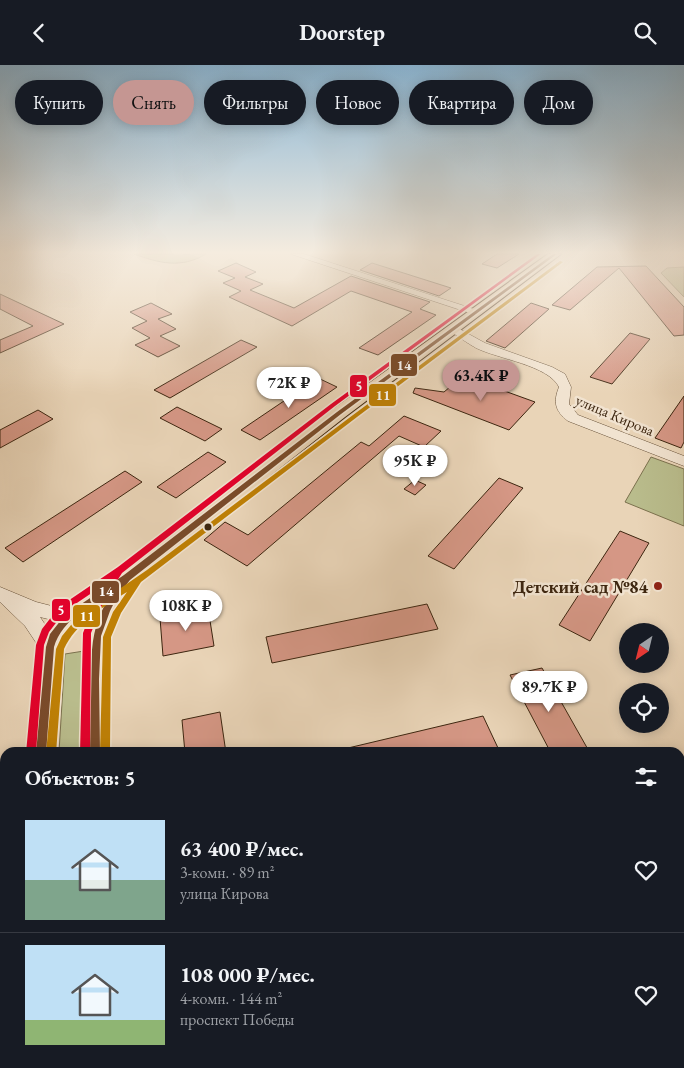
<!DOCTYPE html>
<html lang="ru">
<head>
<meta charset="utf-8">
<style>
	:root { --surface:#171b24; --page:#242831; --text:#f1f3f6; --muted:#9ea1a6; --line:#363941; --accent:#c59692 }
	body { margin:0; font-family:"EB Garamond",serif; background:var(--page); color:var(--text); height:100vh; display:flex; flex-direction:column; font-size:19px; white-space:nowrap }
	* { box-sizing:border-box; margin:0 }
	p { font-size:16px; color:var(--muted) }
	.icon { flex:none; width:28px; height:28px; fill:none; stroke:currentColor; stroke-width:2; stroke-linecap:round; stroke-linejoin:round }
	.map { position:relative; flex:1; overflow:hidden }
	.sheet { position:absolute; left:0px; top:682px; width:685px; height:321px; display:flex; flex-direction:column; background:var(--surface); border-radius:15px 15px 0 0; box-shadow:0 2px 12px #0003 }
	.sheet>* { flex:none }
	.guide { position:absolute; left:15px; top:15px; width:655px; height:45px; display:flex; gap:10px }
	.needle { width:32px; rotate:215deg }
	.fabs { position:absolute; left:619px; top:558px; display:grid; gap:10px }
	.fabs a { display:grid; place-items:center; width:50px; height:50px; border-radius:50%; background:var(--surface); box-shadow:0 2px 12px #0003; font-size:25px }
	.price { position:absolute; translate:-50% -42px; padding:0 11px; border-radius:18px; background:#fff; color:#222; font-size:16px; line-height:32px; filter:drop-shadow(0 1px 2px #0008) }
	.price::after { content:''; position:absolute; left:50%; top:30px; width:15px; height:11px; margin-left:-8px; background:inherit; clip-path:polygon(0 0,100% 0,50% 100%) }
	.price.on { background:var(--accent); color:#111 }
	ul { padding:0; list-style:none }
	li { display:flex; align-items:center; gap:15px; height:125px; padding:0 25px }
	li+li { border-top:1px solid var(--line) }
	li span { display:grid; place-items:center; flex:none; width:140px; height:100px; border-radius:0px; color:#555 }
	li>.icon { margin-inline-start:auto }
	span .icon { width:60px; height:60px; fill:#fffc; stroke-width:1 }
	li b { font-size:21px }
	h2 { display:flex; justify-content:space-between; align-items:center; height:60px; padding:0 25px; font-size:21px }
	.chip { padding:0 18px; border-radius:22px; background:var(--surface); box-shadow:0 2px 12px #0003; font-size:18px; line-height:45px }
	.chip.on { background:var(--accent); color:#111 }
	header { display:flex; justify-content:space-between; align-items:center; height:65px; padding:0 25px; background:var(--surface); font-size:22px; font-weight:700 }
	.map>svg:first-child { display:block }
	.green { fill:#b9bc8c; stroke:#7b714e }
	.building { fill:#d59785; stroke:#3d2610 }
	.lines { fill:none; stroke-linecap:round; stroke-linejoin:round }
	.minor-casing { stroke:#68523a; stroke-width:1 }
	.major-casing { stroke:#3d2610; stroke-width:2 }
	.minor { fill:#f1e3d0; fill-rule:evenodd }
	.major { fill:#e9d4b7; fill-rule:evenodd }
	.bus-1-casing { stroke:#f1e3d0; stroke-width:3 }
	.bus-2-casing { stroke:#f1e3d0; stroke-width:3 }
	.bus-3-casing { stroke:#f1e3d0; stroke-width:3 }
	.bus-1 { fill:#7a4b2a; fill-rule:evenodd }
	.bus-2 { fill:#bf8005; fill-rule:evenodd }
	.bus-3 { fill:#e4002b; fill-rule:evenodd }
	.bus-dot { fill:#3d2610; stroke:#f1e3d0; stroke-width:2 }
	.poi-dot { fill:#8f2418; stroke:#f1e3d0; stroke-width:2 }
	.labels { text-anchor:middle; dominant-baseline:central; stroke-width:5; stroke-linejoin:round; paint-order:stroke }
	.far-street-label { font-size:15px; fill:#3d2610; stroke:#f1e3d0 }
	.poi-label { font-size:18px; font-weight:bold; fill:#3d2610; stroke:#f1e3d0; text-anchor:end }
	.line-badge { stroke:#f1e3d0; stroke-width:2 }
	.badge-label { font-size:14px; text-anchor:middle; font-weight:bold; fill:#fff }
</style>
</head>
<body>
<header><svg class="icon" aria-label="back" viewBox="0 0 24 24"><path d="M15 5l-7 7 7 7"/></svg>Doorstep<svg class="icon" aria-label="search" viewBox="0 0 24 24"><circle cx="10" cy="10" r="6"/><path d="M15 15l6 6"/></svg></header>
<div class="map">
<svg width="684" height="1003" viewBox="0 0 684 1003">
	<rect width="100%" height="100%" fill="#e9d4b7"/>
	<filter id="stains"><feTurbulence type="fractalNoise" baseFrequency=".004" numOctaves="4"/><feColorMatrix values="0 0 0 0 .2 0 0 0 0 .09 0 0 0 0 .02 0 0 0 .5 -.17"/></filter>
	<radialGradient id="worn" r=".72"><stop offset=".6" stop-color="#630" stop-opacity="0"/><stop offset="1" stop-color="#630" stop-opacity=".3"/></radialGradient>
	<g class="green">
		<path d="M134,189h72c-25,15 -47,9 -72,0z"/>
		<polygon points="684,202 684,232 661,208 667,203"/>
		<polygon points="651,392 684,404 684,461 625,437"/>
		<polygon points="84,586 79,687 59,687 65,589"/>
	</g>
	<g class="building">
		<polygon points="497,189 519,189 497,203 482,199"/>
		<polygon points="236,198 256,207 245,212 263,219 250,225 294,243 351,211 430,237 420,244 436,250 378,290 359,283 412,247 351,226 292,261 229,232 241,226 223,218 235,213 218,206"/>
		<polygon points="372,198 451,223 439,231 360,205"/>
		<polygon points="646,201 684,242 684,270 674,271 619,203 570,245 552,240 597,202"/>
		<polygon points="0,229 64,259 0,288 0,275 33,261 0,244"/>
		<polygon points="151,238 172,249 158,254 176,264 160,271 180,281 158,292 135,280 150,273 132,263 147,256 130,247"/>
		<polygon points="531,238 549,244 505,283 486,276"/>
		<polygon points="630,268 650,274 612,319 590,312"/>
		<polygon points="241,275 257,282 170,333 154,325"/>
		<polygon points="463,311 535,337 509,365 413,328 415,323 444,327"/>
		<polygon points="318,313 337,322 260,375 241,365"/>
		<polygon points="684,331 684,377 681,383 655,373"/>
		<polygon points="177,342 222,364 205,376 160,353"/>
		<polygon points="38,345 53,354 0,383 0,365"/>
		<polygon points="404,351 441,366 424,382 399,371 247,501 204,475 225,457 248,470 361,377 369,381"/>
		<polygon points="208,387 226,397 176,433 157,422"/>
		<polygon points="125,406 142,417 23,497 5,483"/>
		<polygon points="499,413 523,423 454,504 428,491"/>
		<polygon points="415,415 426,420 415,430 404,424"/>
		<polygon points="620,466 649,478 590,576 559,560"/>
		<polygon points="427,539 438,564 272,598 266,572"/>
		<polygon points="208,543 214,581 163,591 160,553"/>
		<polygon points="542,603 590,688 551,688 510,610"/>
		<polygon points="220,647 226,688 185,688 182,655"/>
		<polygon points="483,651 498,683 480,688 349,688 348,683"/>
	</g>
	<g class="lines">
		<defs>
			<g id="minor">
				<polygon points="291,189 304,189 483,247 481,249 473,249"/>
				<path d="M454,261l31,17 67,24 13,7 6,13 -2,17 9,11 106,41v10l-116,-45c-13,-10 -15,-19 -9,-34 -11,-22 -61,-28 -83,-39 -9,-5 -17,-11 -26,-17v-4z"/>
				<polygon points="0,522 36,537 75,547 77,552 75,557 68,559 40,552 60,582 57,588 50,590 43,588 25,561 0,537"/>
			</g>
			<g id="major">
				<path d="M548,189h13l-216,163 -211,166 -16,26 -9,26 -1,118h-26l3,-118 11,-25c-15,10 -30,19 -34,37l-7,106h-27l10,-106 7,-18 15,-18 59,-40 214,-162z"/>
				<polygon points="5,985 5,999 34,999 33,1003 0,1003 0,994"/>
				<rect x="72" y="999" width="36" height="4"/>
			</g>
		</defs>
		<use href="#minor" class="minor-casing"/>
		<use href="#major" class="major-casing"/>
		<use href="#minor" class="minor"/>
		<use href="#major" class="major"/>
		<defs>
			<path id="bus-1" d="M553,189h4l-216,160 -211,166 -12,15 -8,16 -9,25 -2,43 1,74h-10l2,-103c2,-24 9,-41 22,-60 -22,15 -52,29 -60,57l-8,106h-10l10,-106 4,-13 15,-19 59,-40 213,-163z"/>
			<path id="bus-2" d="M560,196l3,1 -206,155 -216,165 -20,31 -10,24 -1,116h-10l3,-116 10,-25 14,-20c-24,15 -51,31 -63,57l-8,104h-10l10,-104 6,-13 9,-11 12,-11 64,-44 206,-155z"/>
			<polygon id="bus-3" points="537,189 541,189 335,341 122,508 103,538 91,568 90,688 80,688 83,568 95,537 108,517 65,546 49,567 44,580 36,687 26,688 36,580 42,564 59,542 118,502 331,339"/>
		</defs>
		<use href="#bus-1" class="bus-1-casing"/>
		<use href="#bus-2" class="bus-2-casing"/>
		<use href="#bus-3" class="bus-3-casing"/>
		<use href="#bus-1" class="bus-1"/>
		<use href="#bus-2" class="bus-2"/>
		<use href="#bus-3" class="bus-3"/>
	</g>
	<linearGradient id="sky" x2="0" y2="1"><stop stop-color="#89b5d4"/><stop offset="0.57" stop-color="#f5ecdf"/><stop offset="1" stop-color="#f5ecdf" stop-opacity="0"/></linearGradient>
	<rect width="684" height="329" fill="url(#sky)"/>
	<circle class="bus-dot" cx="208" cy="462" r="4.5"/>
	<circle class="poi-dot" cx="658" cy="521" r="5"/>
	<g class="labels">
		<g class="far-street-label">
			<text transform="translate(615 350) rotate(23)">улица Кирова</text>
		</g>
		<g class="poi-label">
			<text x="648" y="521">Детский сад №84</text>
		</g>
	</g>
	<g class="line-badge">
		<rect x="390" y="288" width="28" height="24" rx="5" fill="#7a4b2a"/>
		<rect x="349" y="309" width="19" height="24" rx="5" fill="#e4002b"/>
		<rect x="368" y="318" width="29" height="24" rx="5" fill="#bf8005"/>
		<rect x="91" y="515" width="29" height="24" rx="5" fill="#7a4b2a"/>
		<rect x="51" y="533" width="20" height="24" rx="5" fill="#e4002b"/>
		<rect x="72" y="539" width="29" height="24" rx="5" fill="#bf8005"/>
	</g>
	<g class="badge-label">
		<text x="404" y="305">14</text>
		<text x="359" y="326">5</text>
		<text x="383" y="335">11</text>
		<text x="106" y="531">14</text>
		<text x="61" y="550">5</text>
		<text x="87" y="556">11</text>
	</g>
	<rect width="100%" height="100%" filter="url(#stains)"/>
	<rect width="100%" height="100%" fill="url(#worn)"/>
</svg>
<div class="fabs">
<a><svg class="needle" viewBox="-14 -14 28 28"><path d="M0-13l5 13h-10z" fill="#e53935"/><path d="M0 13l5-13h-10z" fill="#9ea1a6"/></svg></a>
<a><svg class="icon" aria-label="locate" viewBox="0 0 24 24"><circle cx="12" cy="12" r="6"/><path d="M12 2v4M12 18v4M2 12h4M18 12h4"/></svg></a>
</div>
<b class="price on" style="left:481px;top:337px">63.4K ₽</b>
<b class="price" style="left:289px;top:344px">72K ₽</b>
<b class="price" style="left:415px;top:422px">95K ₽</b>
<b class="price" style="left:186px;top:567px">108K ₽</b>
<b class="price" style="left:549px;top:648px">89.7K ₽</b>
<div class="guide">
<a class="chip">Купить</a>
<a class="chip on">Снять</a>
<a class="chip">Фильтры</a>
<a class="chip">Новое</a>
<a class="chip">Квартира</a>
<a class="chip">Дом</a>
</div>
<section class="sheet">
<h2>Объектов: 5<svg class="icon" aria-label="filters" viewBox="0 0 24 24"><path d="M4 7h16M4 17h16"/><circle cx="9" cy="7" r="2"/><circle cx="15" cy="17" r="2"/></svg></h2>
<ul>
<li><span style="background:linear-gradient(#bfe0f5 60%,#7fa58c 0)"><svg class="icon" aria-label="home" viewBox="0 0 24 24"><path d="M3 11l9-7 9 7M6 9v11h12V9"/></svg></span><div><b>63 400 ₽/мес.</b><p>3-комн. · 89 m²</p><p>улица Кирова</p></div><svg class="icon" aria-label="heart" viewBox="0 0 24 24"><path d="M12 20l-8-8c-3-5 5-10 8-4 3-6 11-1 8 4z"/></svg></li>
<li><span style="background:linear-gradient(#bfe0f5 75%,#8fb573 0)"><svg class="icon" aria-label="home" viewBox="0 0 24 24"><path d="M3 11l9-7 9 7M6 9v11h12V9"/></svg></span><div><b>108 000 ₽/мес.</b><p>4-комн. · 144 m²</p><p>проспект Победы</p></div><svg class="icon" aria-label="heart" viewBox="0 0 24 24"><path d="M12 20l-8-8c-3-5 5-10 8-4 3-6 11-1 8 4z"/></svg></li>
</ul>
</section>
</div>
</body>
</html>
